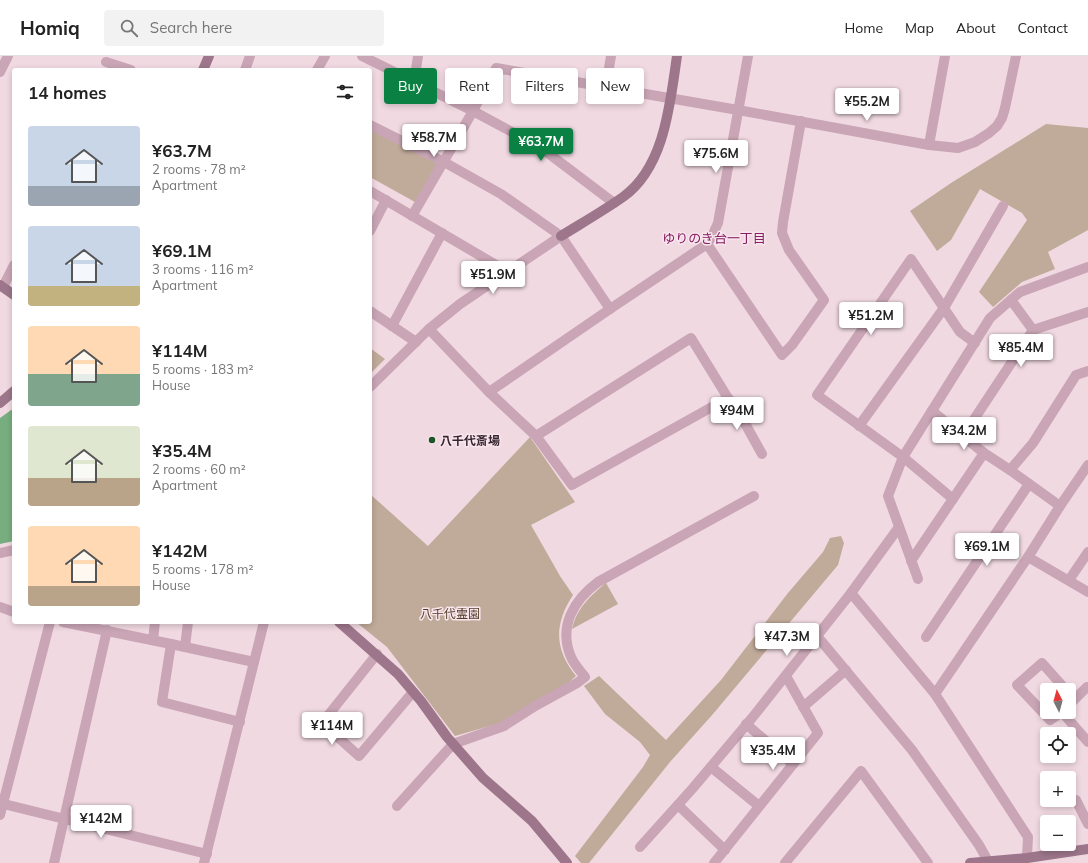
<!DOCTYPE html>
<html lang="en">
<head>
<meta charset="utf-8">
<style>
	:root { --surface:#fff; --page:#f2f2f2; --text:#222; --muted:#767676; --line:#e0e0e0; --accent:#0b8043 }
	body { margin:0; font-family:Mulish,"Noto Sans JP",sans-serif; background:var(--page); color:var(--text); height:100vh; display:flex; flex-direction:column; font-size:15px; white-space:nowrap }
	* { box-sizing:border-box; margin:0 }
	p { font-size:13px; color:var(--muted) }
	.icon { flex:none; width:22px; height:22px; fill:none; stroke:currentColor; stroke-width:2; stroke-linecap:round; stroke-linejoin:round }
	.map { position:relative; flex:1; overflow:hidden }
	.sheet { position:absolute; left:12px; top:12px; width:360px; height:556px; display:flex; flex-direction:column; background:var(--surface); border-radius:4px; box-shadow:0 2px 6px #0003 }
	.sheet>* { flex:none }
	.banner { position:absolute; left:384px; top:12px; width:380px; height:36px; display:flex; gap:8px }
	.needle { width:26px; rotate:354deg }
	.controls { position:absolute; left:1040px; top:627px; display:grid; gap:8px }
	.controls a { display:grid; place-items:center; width:36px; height:36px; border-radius:4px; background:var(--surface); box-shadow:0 2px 6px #0003; font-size:20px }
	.price { position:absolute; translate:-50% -34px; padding:0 9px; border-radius:4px; background:#fff; color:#222; font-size:13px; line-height:26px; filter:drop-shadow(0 1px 2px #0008) }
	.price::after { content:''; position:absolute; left:50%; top:24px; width:12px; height:9px; margin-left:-6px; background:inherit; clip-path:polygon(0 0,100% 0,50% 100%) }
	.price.on { background:var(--accent); color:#fff }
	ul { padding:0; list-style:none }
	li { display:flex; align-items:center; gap:12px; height:100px; padding:0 16px }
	li span { display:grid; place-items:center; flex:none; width:112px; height:80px; border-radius:4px; color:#555 }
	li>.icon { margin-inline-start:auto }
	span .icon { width:48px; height:48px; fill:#fffc; stroke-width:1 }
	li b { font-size:17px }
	h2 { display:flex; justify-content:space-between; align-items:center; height:48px; padding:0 16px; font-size:17px }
	.pill { padding:0 14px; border-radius:4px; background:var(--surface); box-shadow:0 2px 6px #0003; font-size:14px; line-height:36px }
	.pill.on { background:var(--accent); color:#fff }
	header { display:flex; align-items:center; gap:24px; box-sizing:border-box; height:56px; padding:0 20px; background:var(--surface); border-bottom:1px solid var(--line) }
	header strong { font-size:19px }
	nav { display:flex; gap:22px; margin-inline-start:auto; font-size:14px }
	.search { width:280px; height:36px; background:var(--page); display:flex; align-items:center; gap:10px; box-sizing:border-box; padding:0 14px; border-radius:4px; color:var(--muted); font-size:15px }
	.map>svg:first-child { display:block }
	.green { fill:#c0aa99 }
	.water { fill:#78ae7f }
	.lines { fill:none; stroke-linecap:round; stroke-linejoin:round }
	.street { stroke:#c9a5b5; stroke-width:10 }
	.secondary { stroke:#9d768b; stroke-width:10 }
	.poi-dot { fill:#1c5625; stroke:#f9e5ec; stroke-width:1.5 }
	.labels { text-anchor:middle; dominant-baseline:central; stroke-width:3; stroke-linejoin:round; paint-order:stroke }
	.poi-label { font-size:12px; font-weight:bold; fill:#35262f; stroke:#f9e5ec; text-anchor:start }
	.park-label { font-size:12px; fill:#533d2a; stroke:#f9e5ec }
	.neighbourhood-label { font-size:13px; fill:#841f63; stroke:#f9e5ec }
</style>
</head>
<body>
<header>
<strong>Homiq</strong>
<div class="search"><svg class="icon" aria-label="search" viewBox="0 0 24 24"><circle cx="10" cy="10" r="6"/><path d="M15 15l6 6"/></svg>Search here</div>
<nav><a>Home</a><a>Map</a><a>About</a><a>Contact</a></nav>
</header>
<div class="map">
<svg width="1088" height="807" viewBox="0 0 1088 807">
	<rect width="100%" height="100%" fill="#f1d9e2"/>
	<g class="green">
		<polygon points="1046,68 1088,72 1088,174 1048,196 1055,213 1022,226 993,251 979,236 1027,164 1022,157 980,133 951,184 937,195 910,155 951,127"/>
		<polygon points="370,74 435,105 438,111 415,146 370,121"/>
		<polygon points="370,292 385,303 370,318"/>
		<path d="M530,381l45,65 -44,23 29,51 13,19c-19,29 -19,54 3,81l-7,6 -69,41 -45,13 -68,-89 -31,-25h14v-128l58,52z"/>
		<polygon points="841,480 844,487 838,509 713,658 670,706 589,807 581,807 575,800 643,711 650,699 640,686 605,658 584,630 599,620 666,684 721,624 788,537 823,496 830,482"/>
		<path d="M606,527l12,21 -46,25c4,-20 19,-34 34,-46z"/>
	</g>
	<polygon class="water" points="14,352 14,485 0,488 0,362"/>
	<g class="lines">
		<g class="street">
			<polyline points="362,0 473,55 540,91 614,147"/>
			<polyline points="106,6 131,14"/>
			<polyline points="245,14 250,0"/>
			<polyline points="317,14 325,0"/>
			<polyline points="0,16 8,0"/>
			<polyline points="414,26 418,0"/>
			<polyline points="606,30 611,0"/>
			<polyline points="370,69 444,106 501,138 561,180 610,253"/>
			<polyline points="929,89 945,0"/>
			<polyline points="370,135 508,216"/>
			<polyline points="412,160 473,55 496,12 738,54 929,89 958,92 975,86 989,77 997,70 1002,62 1005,52 1016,0"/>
			<polyline points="370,175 386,144"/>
			<polyline points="707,188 782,299 792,289 824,244 789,194 782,177 783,166 801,65"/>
			<polyline points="3,231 14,209"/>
			<polyline points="1011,244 1033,274"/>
			<polyline points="370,255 416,286"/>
			<polyline points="392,270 442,177"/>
			<polyline points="429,273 489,336 536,380 572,429 728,342 691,282 536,380"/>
			<polyline points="370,331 429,273 460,248 561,180"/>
			<polyline points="489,336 610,253 707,188 712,180 718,167 748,0"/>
			<polyline points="728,342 737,353 762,398"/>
			<polyline points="932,355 984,397 1010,414"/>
			<polyline points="859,370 944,252 1003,150"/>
			<polyline points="963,380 1033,274 1088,256"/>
			<polyline points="953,443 903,401 817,339 911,203 960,276 975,287"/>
			<polyline points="1060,450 1088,409"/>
			<polyline points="0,497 14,494"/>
			<polyline points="1028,501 1088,536"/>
			<polyline points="911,505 984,397"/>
			<polyline points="918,523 888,440 903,401 990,262 1020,236 1088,211"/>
			<polyline points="1069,524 1088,496"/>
			<polyline points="851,537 899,471"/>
			<polyline points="0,551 14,556"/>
			<polyline points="63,566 171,588 162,646 240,666"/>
			<polyline points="817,580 912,694 979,789 989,807"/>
			<polyline points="926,581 1029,428"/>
			<polyline points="153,584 155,566"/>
			<polyline points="171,588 254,606"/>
			<polyline points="185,591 188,566"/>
			<polyline points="377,598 322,667 359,700 413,636"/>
			<polyline points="935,638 1028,501 1060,450 1010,414 1033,387 1076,319 1088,315"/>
			<polyline points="1069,649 1087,631"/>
			<polyline points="803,651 846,614"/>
			<polyline points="1062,656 1050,664 1017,629 1042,607 1066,634"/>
			<polyline points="1062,656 1088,686"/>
			<polyline points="746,668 793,708"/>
			<polyline points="711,711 759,750"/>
			<polyline points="1076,744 1088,768"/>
			<polyline points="0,747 207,798"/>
			<polyline points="678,749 725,794"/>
			<path d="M397,750l56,-62 51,-18 31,-20 42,-23 8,-6c-5,-6 -11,-13 -14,-20 -13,-31 3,-57 27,-75l156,-86"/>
			<polyline points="0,759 50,566"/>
			<polyline points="640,791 693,732 752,662 851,537 935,638 1028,781 1027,802"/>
			<polyline points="54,807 107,574"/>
			<polyline points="204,807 264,566"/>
			<polyline points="714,807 818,677 786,620"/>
			<polyline points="785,807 861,715 928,807"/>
		</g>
		<g class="secondary">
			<polyline points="203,14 209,0"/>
			<path d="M561,180c21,-13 42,-25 62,-39 42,-30 47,-94 54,-141"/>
			<polyline points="0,229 14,239"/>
			<polyline points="0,347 14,335"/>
			<polyline points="339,566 398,618 421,645 447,681 483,722 532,765 567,807"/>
			<polyline points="970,807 1027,802 1088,793"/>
		</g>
	</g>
	<circle class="poi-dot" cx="432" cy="384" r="4"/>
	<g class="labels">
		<g class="poi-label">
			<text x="440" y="384">八千代斎場</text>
		</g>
		<g class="park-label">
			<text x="450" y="557">八千代霊園</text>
		</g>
		<g class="neighbourhood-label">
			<text x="714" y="182">ゆりのき台一丁目</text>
		</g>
	</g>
</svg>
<div class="controls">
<a><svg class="needle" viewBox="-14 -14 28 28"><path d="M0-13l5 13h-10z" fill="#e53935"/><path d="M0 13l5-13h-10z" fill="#767676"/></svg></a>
<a><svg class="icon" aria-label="locate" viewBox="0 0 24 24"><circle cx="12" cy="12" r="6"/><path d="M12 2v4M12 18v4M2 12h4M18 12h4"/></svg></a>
<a>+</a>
<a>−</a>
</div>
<b class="price" style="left:867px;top:66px">¥55.2M</b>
<b class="price" style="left:434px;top:102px">¥58.7M</b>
<b class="price on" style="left:541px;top:106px">¥63.7M</b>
<b class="price" style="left:716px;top:118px">¥75.6M</b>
<b class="price" style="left:493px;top:239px">¥51.9M</b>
<b class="price" style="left:871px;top:280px">¥51.2M</b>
<b class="price" style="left:1021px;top:312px">¥85.4M</b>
<b class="price" style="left:737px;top:375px">¥94M</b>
<b class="price" style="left:964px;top:395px">¥34.2M</b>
<b class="price" style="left:987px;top:511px">¥69.1M</b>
<b class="price" style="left:787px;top:601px">¥47.3M</b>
<b class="price" style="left:332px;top:690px">¥114M</b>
<b class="price" style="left:773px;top:715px">¥35.4M</b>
<b class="price" style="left:101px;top:783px">¥142M</b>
<div class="banner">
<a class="pill on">Buy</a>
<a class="pill">Rent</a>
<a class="pill">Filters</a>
<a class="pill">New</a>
</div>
<section class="sheet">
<h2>14 homes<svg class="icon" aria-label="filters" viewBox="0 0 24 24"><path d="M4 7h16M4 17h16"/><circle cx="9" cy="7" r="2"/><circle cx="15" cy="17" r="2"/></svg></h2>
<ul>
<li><span style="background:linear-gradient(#c9d6e8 75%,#9aa5b1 0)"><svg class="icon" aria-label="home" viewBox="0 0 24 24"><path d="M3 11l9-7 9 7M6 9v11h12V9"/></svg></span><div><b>¥63.7M</b><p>2 rooms · 78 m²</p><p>Apartment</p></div></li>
<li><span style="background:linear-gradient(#c9d6e8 75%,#c2b280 0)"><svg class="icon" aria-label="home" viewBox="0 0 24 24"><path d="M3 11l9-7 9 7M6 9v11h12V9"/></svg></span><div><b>¥69.1M</b><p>3 rooms · 116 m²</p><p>Apartment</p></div></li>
<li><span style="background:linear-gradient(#ffd9b3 60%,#7fa58c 0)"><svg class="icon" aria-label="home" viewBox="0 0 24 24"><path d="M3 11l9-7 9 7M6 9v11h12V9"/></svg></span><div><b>¥114M</b><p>5 rooms · 183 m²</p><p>House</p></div></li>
<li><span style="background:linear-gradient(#dfe7d0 65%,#b9a48a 0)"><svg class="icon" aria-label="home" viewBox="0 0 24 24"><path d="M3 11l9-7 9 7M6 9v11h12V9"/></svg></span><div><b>¥35.4M</b><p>2 rooms · 60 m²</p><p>Apartment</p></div></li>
<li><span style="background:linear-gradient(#ffd9b3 75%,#b9a48a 0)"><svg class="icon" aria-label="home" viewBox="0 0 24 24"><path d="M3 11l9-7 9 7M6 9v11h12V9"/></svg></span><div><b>¥142M</b><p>5 rooms · 178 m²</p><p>House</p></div></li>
</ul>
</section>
</div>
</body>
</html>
